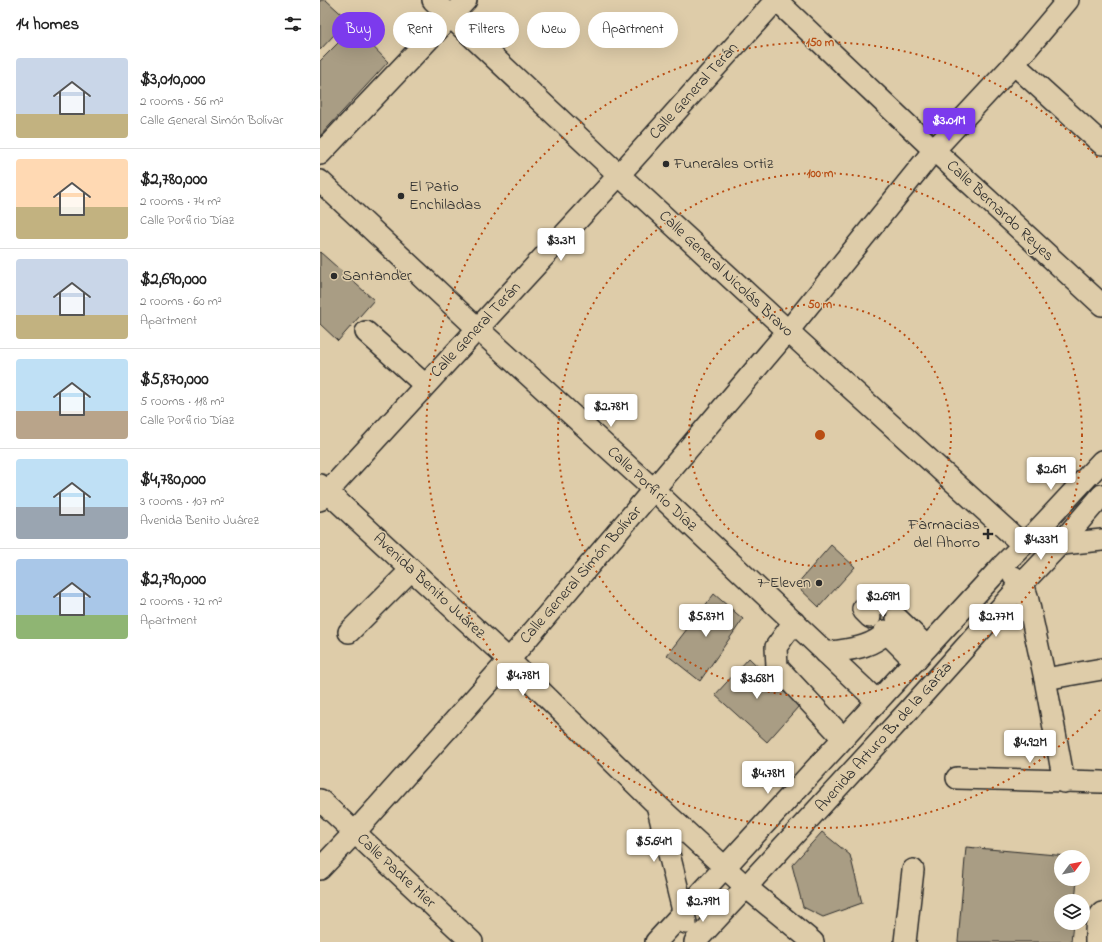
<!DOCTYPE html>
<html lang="en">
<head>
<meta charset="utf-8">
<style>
	:root { --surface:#fff; --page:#f6f6f6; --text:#222; --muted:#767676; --line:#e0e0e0; --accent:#7c3aed }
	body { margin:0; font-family:"Indie Flower",sans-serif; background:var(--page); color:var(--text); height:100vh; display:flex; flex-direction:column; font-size:15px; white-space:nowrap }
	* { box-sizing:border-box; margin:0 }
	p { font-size:13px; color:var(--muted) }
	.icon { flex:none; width:22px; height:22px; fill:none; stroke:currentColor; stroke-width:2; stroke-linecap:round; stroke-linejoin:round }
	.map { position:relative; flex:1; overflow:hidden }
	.sheet { display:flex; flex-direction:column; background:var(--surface); width:320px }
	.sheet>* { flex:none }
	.guide { position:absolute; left:12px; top:12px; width:380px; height:36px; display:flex; gap:8px }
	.needle { width:26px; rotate:58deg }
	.fabs { position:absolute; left:734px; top:850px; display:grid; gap:8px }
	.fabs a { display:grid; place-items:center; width:36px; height:36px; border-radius:50%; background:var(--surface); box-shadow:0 4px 16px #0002; font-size:20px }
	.price { position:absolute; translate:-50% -34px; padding:0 9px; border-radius:4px; background:#fff; color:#222; font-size:13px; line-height:26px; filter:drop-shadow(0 1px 2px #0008) }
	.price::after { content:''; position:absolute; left:50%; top:24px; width:12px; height:9px; margin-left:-6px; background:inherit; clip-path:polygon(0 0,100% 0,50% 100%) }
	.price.on { background:var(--accent); color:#fff }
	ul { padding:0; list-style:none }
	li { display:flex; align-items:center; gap:12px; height:100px; padding:0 16px }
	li+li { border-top:1px solid var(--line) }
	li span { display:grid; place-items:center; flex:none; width:112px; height:80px; border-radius:4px; color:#555 }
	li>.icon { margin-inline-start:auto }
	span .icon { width:48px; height:48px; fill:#fffc; stroke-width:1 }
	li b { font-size:17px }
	h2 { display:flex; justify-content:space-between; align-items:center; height:48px; padding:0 16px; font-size:17px }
	.chip { padding:0 14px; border-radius:18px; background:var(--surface); box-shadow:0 4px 16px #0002; font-size:14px; line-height:36px }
	.chip.on { background:var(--accent); color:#fff }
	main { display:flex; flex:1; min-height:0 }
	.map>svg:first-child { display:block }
	.building { fill:#a99d84; stroke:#2b2b2b }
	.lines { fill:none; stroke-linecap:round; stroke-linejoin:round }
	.minor-casing { stroke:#2b2b2b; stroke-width:24 }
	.minor { stroke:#decca9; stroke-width:21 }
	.ring { fill:none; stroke:#b94e14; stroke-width:2; stroke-dasharray:2 4 }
	.poi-dot { fill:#2b2b2b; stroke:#decca9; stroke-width:1.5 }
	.labels { text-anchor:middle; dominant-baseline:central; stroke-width:3; stroke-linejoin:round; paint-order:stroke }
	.street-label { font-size:16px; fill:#2b2b2b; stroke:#decca9 }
	.poi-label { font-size:16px; fill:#2b2b2b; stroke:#decca9; text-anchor:start }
	.centre { fill:#b94e14; stroke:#decca9; stroke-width:2 }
	.ring-label { font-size:12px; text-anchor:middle; font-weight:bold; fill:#b94e14; stroke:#decca9; stroke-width:3; stroke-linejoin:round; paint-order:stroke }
</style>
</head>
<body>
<main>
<section class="sheet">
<h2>14 homes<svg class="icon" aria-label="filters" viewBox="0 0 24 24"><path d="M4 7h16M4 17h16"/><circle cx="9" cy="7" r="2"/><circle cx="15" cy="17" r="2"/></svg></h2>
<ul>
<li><span style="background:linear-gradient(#c9d6e8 70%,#c2b280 0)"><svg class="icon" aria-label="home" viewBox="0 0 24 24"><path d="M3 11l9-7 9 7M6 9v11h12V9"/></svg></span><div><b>$3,010,000</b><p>2 rooms · 56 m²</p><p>Calle General Simón Bolívar</p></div></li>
<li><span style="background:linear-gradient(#ffd9b3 60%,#c2b280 0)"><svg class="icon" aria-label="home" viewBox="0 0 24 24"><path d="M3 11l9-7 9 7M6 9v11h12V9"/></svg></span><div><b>$2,780,000</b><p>2 rooms · 74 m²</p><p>Calle Porfirio Díaz</p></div></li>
<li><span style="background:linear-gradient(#c9d6e8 70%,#c2b280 0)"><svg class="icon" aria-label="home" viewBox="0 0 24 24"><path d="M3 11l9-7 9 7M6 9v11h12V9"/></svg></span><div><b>$2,690,000</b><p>2 rooms · 60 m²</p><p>Apartment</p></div></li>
<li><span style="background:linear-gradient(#bfe0f5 65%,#b9a48a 0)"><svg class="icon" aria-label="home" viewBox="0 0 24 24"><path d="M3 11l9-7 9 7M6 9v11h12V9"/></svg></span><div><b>$5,870,000</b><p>5 rooms · 118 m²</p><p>Calle Porfirio Díaz</p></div></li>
<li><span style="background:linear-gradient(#bfe0f5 60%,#9aa5b1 0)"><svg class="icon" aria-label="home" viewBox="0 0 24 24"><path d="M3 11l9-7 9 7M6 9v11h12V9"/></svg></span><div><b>$4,780,000</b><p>3 rooms · 107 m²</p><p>Avenida Benito Juárez</p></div></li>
<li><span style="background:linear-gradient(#a9c7e8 70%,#8fb573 0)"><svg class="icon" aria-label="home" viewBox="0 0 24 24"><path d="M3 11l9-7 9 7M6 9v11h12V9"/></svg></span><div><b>$2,790,000</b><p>2 rooms · 72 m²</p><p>Apartment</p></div></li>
</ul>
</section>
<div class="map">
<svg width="782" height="942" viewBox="0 0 782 942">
	<rect width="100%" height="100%" fill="#decca9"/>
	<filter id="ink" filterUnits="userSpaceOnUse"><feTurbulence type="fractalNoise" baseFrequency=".025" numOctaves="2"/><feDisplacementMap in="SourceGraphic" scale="8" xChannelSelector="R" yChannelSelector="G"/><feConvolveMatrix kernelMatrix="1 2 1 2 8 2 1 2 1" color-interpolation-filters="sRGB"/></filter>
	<g filter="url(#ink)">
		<g class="building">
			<polygon points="0,0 6,0 28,20 0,50"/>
			<polygon points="34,27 68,62 0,136 0,61"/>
			<polygon points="0,252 54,300 18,341 0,324"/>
			<polygon points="511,545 535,567 499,607 476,585"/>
			<polygon points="394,594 423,619 380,681 347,655"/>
			<polygon points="569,597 583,612 557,639 543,624"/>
			<polygon points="429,658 479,706 447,742 395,695"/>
			<polygon points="502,832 530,855 542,903 503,917 483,907 472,865"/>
			<polygon points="646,847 758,857 741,857 741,879 757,879 755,901 741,901 741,923 753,923 751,942 638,942"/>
		</g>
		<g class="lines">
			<defs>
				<g id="minor">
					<polyline points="113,0 299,175 468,331 703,545"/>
					<polyline points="456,0 614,150 782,305"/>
					<polyline points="694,64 782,144"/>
					<polyline points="0,154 146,0"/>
					<polyline points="0,181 157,328 334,490 557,701"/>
					<polyline points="46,332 105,385"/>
					<polyline points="0,485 189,660 337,805 426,887 493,942"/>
					<polyline points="0,500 299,175 456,0"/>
					<polyline points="732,545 782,540"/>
					<polyline points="694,577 704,587 707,596 725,679 744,782"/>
					<polyline points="550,617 544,611 543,609 555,597 562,604"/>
					<polyline points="577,618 607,647"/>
					<polyline points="474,622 456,647 457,667 523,738"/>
					<polyline points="565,631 595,661"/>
					<polyline points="29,632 91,570"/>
					<path d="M506,653c22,-4 44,-4 61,-21"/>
					<polyline points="725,679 782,669"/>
					<polyline points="637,778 782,782"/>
					<polyline points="0,800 152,942"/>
					<polyline points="337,805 366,923"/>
					<polyline points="0,869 35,832 189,660 468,331 614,150 694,64 748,0"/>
					<polyline points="336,942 682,566 716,532 782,461"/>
					<polyline points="375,942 426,887 589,710 702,584 739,545 782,495"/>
					<polyline points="585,942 593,870"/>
					<path d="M776,942c0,-10 -1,-21 6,-29"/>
				</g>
			</defs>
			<use href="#minor" class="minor-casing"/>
			<use href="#minor" class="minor"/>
		</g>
	</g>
	<g class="ring">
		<circle cx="500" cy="435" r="131"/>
		<circle cx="500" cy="435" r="262"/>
		<path d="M780 710A393 393 0 1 1 780 160"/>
	</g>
	<g class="poi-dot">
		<circle cx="346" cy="164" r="4"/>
		<circle cx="81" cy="196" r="4"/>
		<circle cx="14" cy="276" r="4"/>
		<path d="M666 528h4v4h4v4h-4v4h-4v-4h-4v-4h4z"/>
		<circle cx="499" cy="583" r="4"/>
	</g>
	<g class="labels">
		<g class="street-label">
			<text transform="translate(374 91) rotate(-48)">Calle General Terán</text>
			<text transform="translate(680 211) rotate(43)">Calle Bernardo Reyes</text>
			<text transform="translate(406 274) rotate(43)">Calle General Nicolás Bravo</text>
			<text transform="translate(156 330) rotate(-47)">Calle General Terán</text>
			<text transform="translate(332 489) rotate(43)">Calle Porfirio Díaz</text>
			<text transform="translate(261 575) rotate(-49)">Calle General Simón Bolívar</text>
			<text transform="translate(109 586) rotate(43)">Avenida Benito Juárez</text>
			<text transform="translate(564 737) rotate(-48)">Avenida Arturo B. de la Garza</text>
			<text transform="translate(76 871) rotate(43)">Calle Padre Mier</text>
		</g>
		<g class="poi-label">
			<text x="354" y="164">Funerales Ortiz</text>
			<text x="89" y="187">El Patio<tspan x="89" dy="18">Enchiladas</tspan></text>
			<text x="22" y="276">Santander</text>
			<text x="660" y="525" text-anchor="end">Farmacias<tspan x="660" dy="18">del Ahorro</tspan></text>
			<text x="491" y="583" text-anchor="end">7-Eleven</text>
		</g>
	</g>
	<circle cx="500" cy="435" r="6" class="centre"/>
	<g class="ring-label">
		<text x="500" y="46">150 m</text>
		<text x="500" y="177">100 m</text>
		<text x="500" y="308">50 m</text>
	</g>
</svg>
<div class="fabs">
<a><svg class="needle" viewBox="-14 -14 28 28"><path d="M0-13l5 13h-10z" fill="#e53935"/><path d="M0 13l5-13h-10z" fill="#767676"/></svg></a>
<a><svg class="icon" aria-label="layers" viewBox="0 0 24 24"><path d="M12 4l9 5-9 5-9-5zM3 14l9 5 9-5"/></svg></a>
</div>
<b class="price on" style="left:629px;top:142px">$3.01M</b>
<b class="price" style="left:241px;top:262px">$3.3M</b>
<b class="price" style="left:291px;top:428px">$2.78M</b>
<b class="price" style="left:731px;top:491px">$2.6M</b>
<b class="price" style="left:721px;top:561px">$4.33M</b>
<b class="price" style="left:563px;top:618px">$2.69M</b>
<b class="price" style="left:386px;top:638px">$5.87M</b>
<b class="price" style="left:676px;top:638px">$2.77M</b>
<b class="price" style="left:203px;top:697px">$4.78M</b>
<b class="price" style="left:437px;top:700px">$3.68M</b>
<b class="price" style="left:710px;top:764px">$4.92M</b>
<b class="price" style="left:448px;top:795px">$4.78M</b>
<b class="price" style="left:334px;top:863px">$5.64M</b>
<b class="price" style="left:383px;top:923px">$2.79M</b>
<div class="guide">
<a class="chip on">Buy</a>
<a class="chip">Rent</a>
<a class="chip">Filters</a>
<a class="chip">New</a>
<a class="chip">Apartment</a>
</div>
</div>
</main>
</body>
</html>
